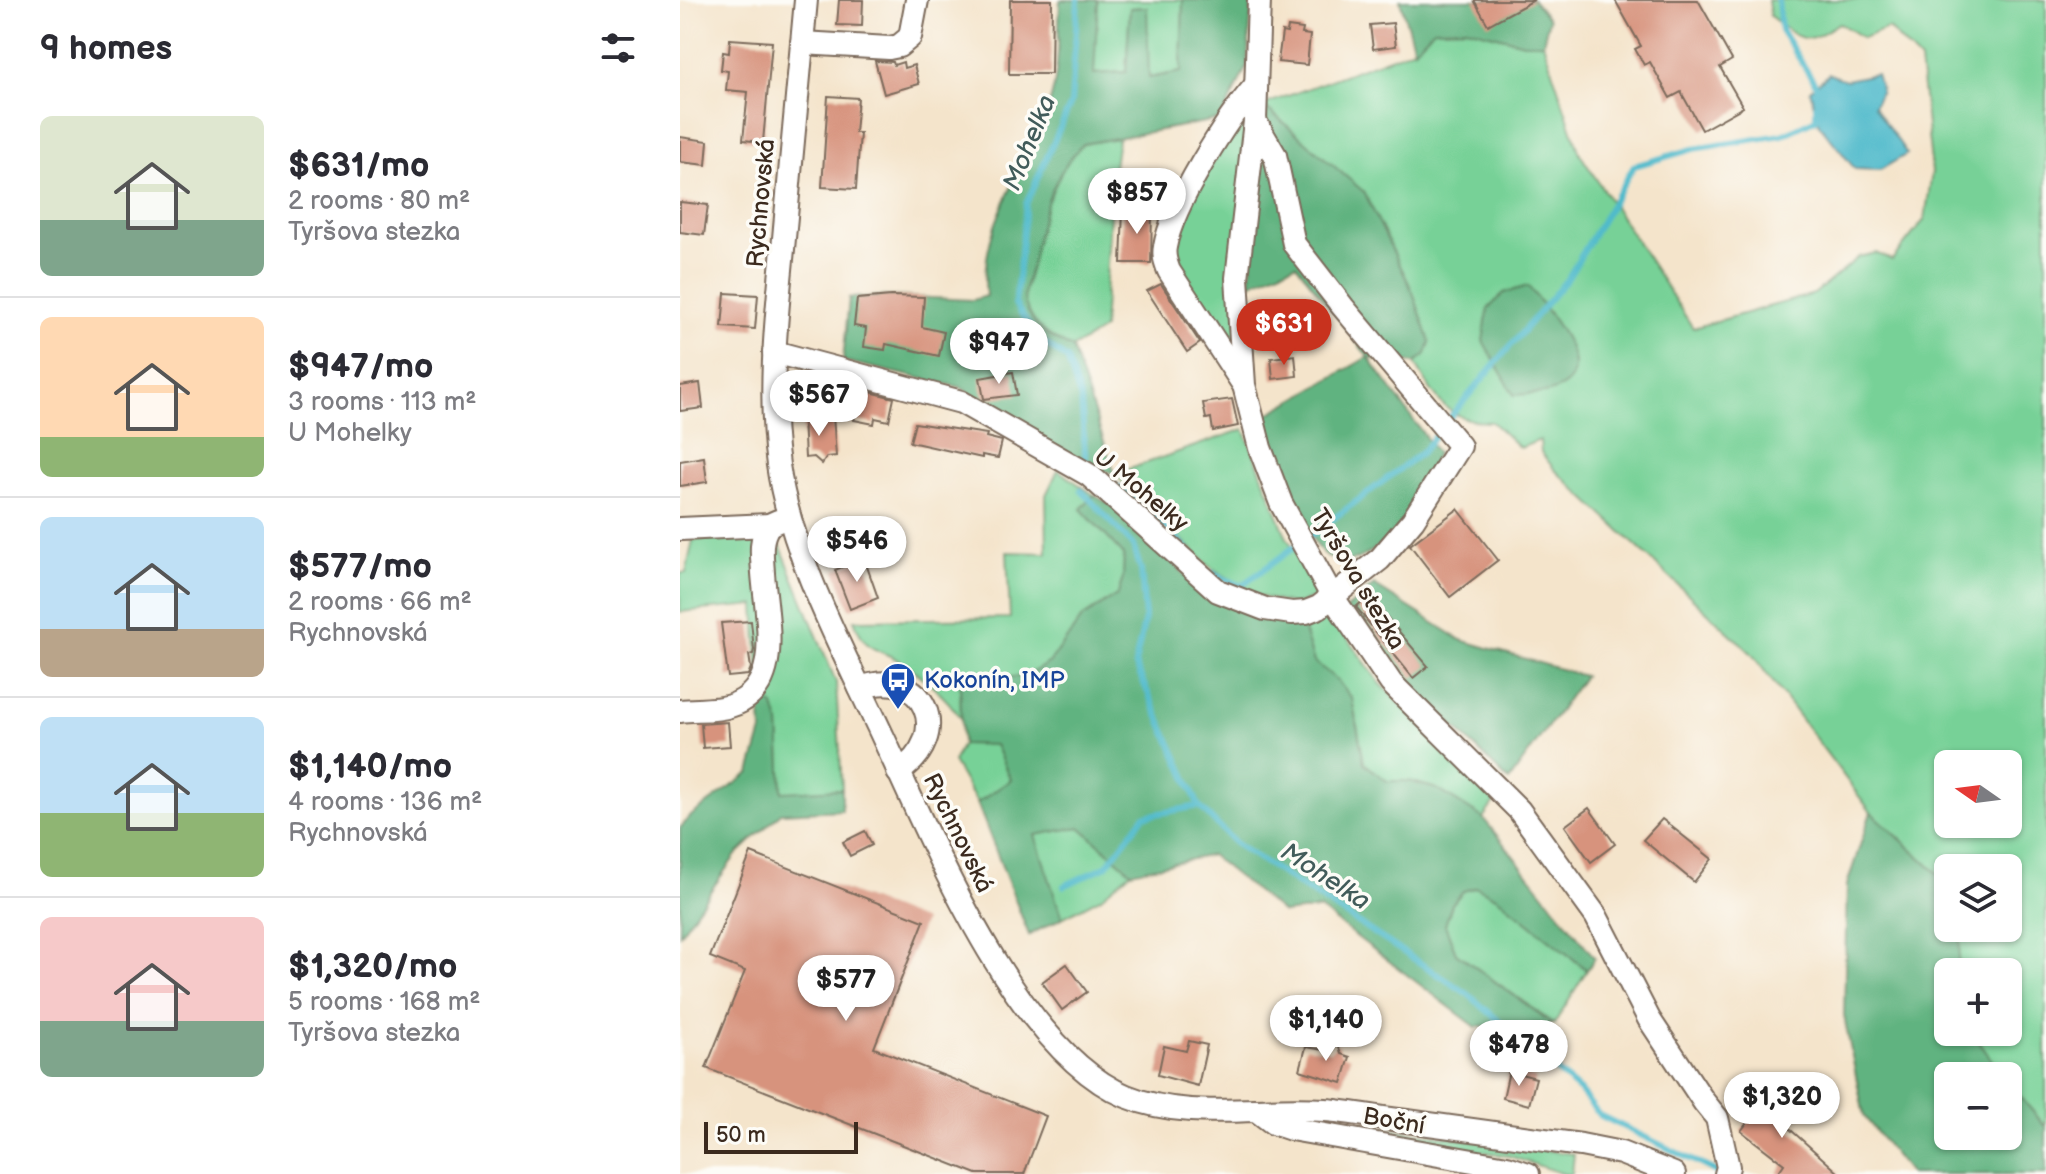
<!DOCTYPE html>
<html lang="en">
<head>
<meta charset="utf-8">
<style>
	:root { --surface:#fff; --page:#f7f7f7; --text:#2b2b33; --muted:#7c7c81; --line:#e1e1e2; --accent:#c8321e }
	body { margin:0; font-family:"Balsamiq Sans",sans-serif; background:var(--page); color:var(--text); height:100vh; display:flex; flex-direction:column; font-size:30px; white-space:nowrap }
	* { box-sizing:border-box; margin:0 }
	p { font-size:26px; color:var(--muted) }
	.icon { flex:none; width:44px; height:44px; fill:none; stroke:currentColor; stroke-width:2; stroke-linecap:round; stroke-linejoin:round }
	.map { position:relative; flex:1; overflow:hidden }
	.details { display:flex; flex-direction:column; background:var(--surface); width:680px }
	.details>* { flex:none }
	.needle { width:52px; rotate:284deg }
	.buttons { position:absolute; left:1254px; top:750px; display:grid; gap:16px }
	.buttons a { display:grid; place-items:center; width:88px; height:88px; border-radius:12px; background:var(--surface); box-shadow:0 2px 6px #0004; font-size:40px }
	.scale { position:absolute; left:24px; bottom:20px; width:154px; box-sizing:border-box; padding-left:8px; border:4px solid #3b2a1e; border-top:0; font-size:22px; line-height:28px; white-space:nowrap; color:#3b2a1e; -webkit-text-stroke:6px #fdfcf7; paint-order:stroke }
	.price { position:absolute; translate:-50% -68px; padding:0 18px; border-radius:28px; background:#fff; color:#222; font-size:26px; line-height:52px; filter:drop-shadow(0 2px 4px #0008) }
	.price::after { content:''; position:absolute; left:50%; top:48px; width:24px; height:18px; margin-left:-12px; background:inherit; clip-path:polygon(0 0,100% 0,50% 100%) }
	.price.on { background:var(--accent); color:#fff }
	ul { padding:0; list-style:none }
	li { display:flex; align-items:center; gap:24px; height:200px; padding:0 40px }
	li+li { border-top:2px solid var(--line) }
	li span { display:grid; place-items:center; flex:none; width:224px; height:160px; border-radius:12px; color:#555 }
	li>.icon { margin-inline-start:auto }
	span .icon { width:96px; height:96px; fill:#fffc; stroke-width:1 }
	li b { font-size:34px }
	h2 { display:flex; justify-content:space-between; align-items:center; height:96px; padding:0 40px; font-size:34px }
	main { display:flex; flex:1; min-height:0 }
	.map>svg:first-child { display:block }
	.green { fill:#77d197; stroke:#597e5a; stroke-width:2; fill-rule:evenodd }
	.forest { fill:#61b380; stroke:#4e6e4f; stroke-width:2 }
	.water { fill:#4fbacb; stroke:#457274; stroke-width:2 }
	.lines { fill:none; stroke-linecap:round; stroke-linejoin:round }
	.stream { stroke:#4fbacb; stroke-width:6 }
	.building { fill:#d7937d }
	.minor-casing { stroke:#7c6b5b; stroke-width:26 }
	.minor { stroke:#fff; stroke-width:22 }
	.labels { text-anchor:middle; dominant-baseline:central; stroke-width:7; stroke-linejoin:round; paint-order:stroke }
	.street-label { font-size:24px; fill:#3b2a1e; stroke:#fdfcf7 }
	.transit-label { font-size:24px; fill:#164399; stroke:#fdfcf7; text-anchor:start }
	.water-label { font-size:26px; font-style:italic; fill:#425c5b; stroke:#fdfcf7 }
</style>
</head>
<body>
<main>
<section class="details">
<h2>9 homes<svg class="icon" aria-label="filters" viewBox="0 0 24 24"><path d="M4 7h16M4 17h16"/><circle cx="9" cy="7" r="2"/><circle cx="15" cy="17" r="2"/></svg></h2>
<ul>
<li><span style="background:linear-gradient(#dfe7d0 65%,#7fa58c 0)"><svg class="icon" aria-label="home" viewBox="0 0 24 24"><path d="M3 11l9-7 9 7M6 9v11h12V9"/></svg></span><div><b>$631/mo</b><p>2 rooms · 80 m²</p><p>Tyršova stezka</p></div></li>
<li><span style="background:linear-gradient(#ffd9b3 75%,#8fb573 0)"><svg class="icon" aria-label="home" viewBox="0 0 24 24"><path d="M3 11l9-7 9 7M6 9v11h12V9"/></svg></span><div><b>$947/mo</b><p>3 rooms · 113 m²</p><p>U Mohelky</p></div></li>
<li><span style="background:linear-gradient(#bfe0f5 70%,#b9a48a 0)"><svg class="icon" aria-label="home" viewBox="0 0 24 24"><path d="M3 11l9-7 9 7M6 9v11h12V9"/></svg></span><div><b>$577/mo</b><p>2 rooms · 66 m²</p><p>Rychnovská</p></div></li>
<li><span style="background:linear-gradient(#bfe0f5 60%,#8fb573 0)"><svg class="icon" aria-label="home" viewBox="0 0 24 24"><path d="M3 11l9-7 9 7M6 9v11h12V9"/></svg></span><div><b>$1,140/mo</b><p>4 rooms · 136 m²</p><p>Rychnovská</p></div></li>
<li><span style="background:linear-gradient(#f6c9c9 65%,#7fa58c 0)"><svg class="icon" aria-label="home" viewBox="0 0 24 24"><path d="M3 11l9-7 9 7M6 9v11h12V9"/></svg></span><div><b>$1,320/mo</b><p>5 rooms · 168 m²</p><p>Tyršova stezka</p></div></li>
</ul>
</section>
<div class="map">
<svg width="1366" height="1174" viewBox="0 0 1366 1174">
	<rect width="100%" height="100%" fill="#fdfcf7"/>
	<filter id="ink" filterUnits="userSpaceOnUse"><feTurbulence type="fractalNoise" baseFrequency=".0125" numOctaves="2"/><feDisplacementMap in="SourceGraphic" scale="16" xChannelSelector="R" yChannelSelector="G"/><feConvolveMatrix kernelMatrix="1 2 1 2 8 2 1 2 1" color-interpolation-filters="sRGB"/></filter>
	<filter id="wash" filterUnits="userSpaceOnUse"><feTurbulence type="fractalNoise" baseFrequency=".006" numOctaves="4" result="noise"/><feDisplacementMap in="SourceGraphic" scale="32" xChannelSelector="R" yChannelSelector="G"/><feGaussianBlur stdDeviation="1.8" result="paint"/><feColorMatrix in="noise" values="0 0 0 0 0 0 0 0 0 0 0 0 0 0 0 0 0 1.4 0 .05"/><feComposite in="paint" operator="in"/></filter>
	<g filter="url(#wash)">
		<rect width="100%" height="100%" fill="#f4e4cb"/>
		<g class="green">
			<polygon points="418,0 503,0 501,72 468,78 466,7 450,8 446,72 413,74"/>
			<path d="M1088,0h278v1124l-2,1 -36,-43v-6l-7,-2 -29,-42h36v-60h-50l3,-44h47v-60h-60v15l-77,-71 -120,-159 -196,-183 -14,-18 -1,-12 -20,8 -28,-26c-45,0 -56,-23 -77,-59l11,-9 4,-12 -18,-52 -48,-98 -101,-87 151,-56 20,-20 33,-1 57,15h19l37,111 113,174 121,-34 45,-37 17,-4 16,7 33,-41 7,-47 -12,-111 -32,-33 -25,10 -24,-15c-36,24 -37,18 -69,-7zM1268,764h60v60h-60z"/>
			<polygon points="567,106 555,358 492,264 505,210"/>
			<polygon points="438,138 432,182 423,329 392,348 367,337 354,322 343,300 362,213 387,160 403,144"/>
			<polygon points="564,429 607,538 642,591 639,596 615,605 578,596 529,566 435,474"/>
			<path d="M378,470l36,25 -13,14 43,46 -1,23 -5,16 -36,24 -32,44 -24,14 -66,5 1,37c-16,-22 -34,-39 -56,-54 -28,-18 -38,-8 -51,-44l156,-2 -3,-66 40,1 -1,-58z"/>
			<polygon points="96,535 156,682 162,789 102,793 99,723 80,697 75,605 0,612 0,573 6,573 13,540"/>
			<polygon points="652,617 700,683 815,801 803,818 757,789 729,781 707,781 684,763 672,699 656,679 634,662 621,621"/>
			<polygon points="282,744 315,744 331,780 297,803 273,762"/>
			<polygon points="400,827 451,872 420,898 382,918 354,835"/>
			<polygon points="797,887 818,898 907,970 874,1024 776,953 765,925 772,904 782,891"/>
			<polygon points="638,1119 894,1154 892,1174 884,1174 829,1156 637,1126"/>
		</g>
		<g class="forest">
			<path d="M380,0h38l-4,74 32,-2 4,-64 17,-1 2,71 32,-6 2,-72h69l-5,66 -26,53 -138,25c-34,33 -43,79 -52,123 -3,10 -9,26 -6,36 8,25 25,35 47,45l43,126 -44,-15 -111,-72 -117,-26 6,-63 42,-2 82,4 13,-4c-8,-70 41,-128 63,-191 11,-33 9,-71 11,-105z"/>
			<polygon points="720,0 853,0 869,19 863,43 844,43 787,28 754,29 734,49"/>
			<path d="M583,105l101,87 48,98 18,52 -4,12 -11,9 -46,-5 68,95c-11,21 -20,48 -34,67 -14,19 -44,50 -71,39 -28,-11 -58,-113 -67,-143l103,-59 -72,-93 -46,20z"/>
			<path d="M848,286c19,26 83,94 17,107 -10,1 -21,1 -31,2l-31,-54 5,-32 16,-16z"/>
			<polygon points="414,495 434,507 517,586 621,621 634,662 656,679 672,699 684,763 707,781 729,781 757,789 803,818 915,958 907,970 818,898 797,887 783,891 772,904 765,925 776,953 873,1024 796,1027 640,909 603,913 531,855 451,872 400,827 355,835 382,918 349,935 297,803 331,780 315,745 282,744 280,681 346,676 370,662 402,618 438,594 443,578 444,555 401,509"/>
			<polygon points="694,585 781,640 904,676 829,781 732,685 666,609"/>
			<polygon points="80,697 94,706 99,723 102,792 162,789 162,810 101,813 56,855 0,934 0,828 12,815 70,773 82,731"/>
			<polygon points="1191,812 1268,883 1268,928 1281,928 1278,972 1268,972 1268,1032 1292,1032 1323,1076 1268,1076 1268,1136 1328,1136 1328,1082 1364,1125 1366,1124 1366,1174 1230,1174 1184,1116 1164,1016 1167,885"/>
		</g>
		<polygon class="water" points="1149,74 1166,80 1196,74 1201,91 1194,106 1227,154 1200,170 1175,169 1139,124 1130,90"/>
		<g class="lines">
			<g class="stream">
				<polyline points="398,0 391,103 346,204 335,304 357,338 387,359 401,400 406,465"/>
				<polyline points="1098,0 1101,30 1136,85 1136,90"/>
				<polyline points="767,421 888,278 954,166 1013,149 1102,135 1136,119 1136,105"/>
				<polyline points="435,485 462,502 507,549"/>
				<polyline points="401,490 453,545 461,570 465,618 455,664 519,806 556,844 788,994 900,1091 919,1115 1041,1174"/>
				<polyline points="629,537 741,453 760,430"/>
				<polyline points="532,573 561,586 617,545"/>
				<polyline points="384,886 426,866 464,816 519,806"/>
			</g>
		</g>
		<g id="blocks">
			<g class="building">
				<polygon points="159,0 183,0 182,26 157,25"/>
				<polygon points="330,0 372,0 371,74 329,74"/>
				<polygon points="794,0 854,0 808,25"/>
				<polygon points="935,0 1018,0 1052,60 1040,67 1063,107 1022,130 1001,92 990,98 970,62 964,65 955,49 961,46"/>
				<polygon points="713,23 716,46 693,49 690,25"/>
				<polygon points="608,27 623,29 622,34 630,35 627,65 598,62 602,32 607,33"/>
				<polygon points="50,39 92,42 83,142 63,140 68,92 46,90 48,71 41,70 43,52 49,53"/>
				<polygon points="195,61 213,62 214,65 223,62 224,68 234,65 239,84 204,94"/>
				<polygon points="148,96 178,98 175,133 180,133 176,189 142,187"/>
				<polygon points="0,137 28,141 26,165 0,162"/>
				<polygon points="0,202 28,205 24,235 0,232"/>
				<polygon points="443,209 472,210 471,263 441,263"/>
				<polygon points="481,284 520,343 507,352 467,291"/>
				<polygon points="45,293 78,295 75,329 42,327"/>
				<polygon points="211,296 244,297 242,327 264,332 259,356 206,344 205,350 184,347 186,328 174,326 177,299"/>
				<polygon points="615,355 617,376 593,379 591,358"/>
				<polygon points="333,372 337,395 304,399 300,378"/>
				<polygon points="20,383 23,408 0,411 0,386"/>
				<polygon points="186,391 214,398 209,421 195,418 194,424 174,420 179,400 184,401"/>
				<polygon points="552,399 558,426 533,431 531,418 526,419 523,403"/>
				<polygon points="153,416 156,456 147,457 142,464 134,457 125,458 123,418"/>
				<polygon points="235,423 307,434 306,437 322,441 318,458 302,455 302,458 230,442"/>
				<polygon points="24,457 27,482 0,486 0,461"/>
				<polygon points="778,509 818,560 770,597 730,545"/>
				<polygon points="184,558 198,598 170,609 155,570"/>
				<polygon points="689,596 748,666 733,678 676,607"/>
				<polygon points="71,621 74,650 73,654 69,655 71,668 68,675 48,677 41,623"/>
				<polygon points="48,722 50,746 23,748 21,724"/>
				<polygon points="909,808 935,844 911,862 885,826"/>
				<polygon points="982,819 1032,859 1014,882 963,840"/>
				<polygon points="185,831 192,845 170,856 163,842"/>
				<polygon points="71,853 244,921 194,1048 366,1116 344,1174 297,1174 26,1068 65,971 30,957"/>
				<polygon points="387,964 407,992 382,1010 362,982"/>
				<polygon points="509,1041 527,1045 518,1086 478,1075 484,1046 506,1051"/>
				<polygon points="658,1044 661,1054 670,1057 662,1083 620,1070 626,1047 650,1051"/>
				<polygon points="829,1071 856,1078 849,1105 823,1098"/>
				<polygon points="1075,1090 1106,1118 1102,1122 1160,1174 1097,1174 1104,1164 1061,1131 1073,1115 1061,1105"/>
			</g>
		</g>
	</g>
	<g filter="url(#ink)">
		<use href="#blocks" fill-opacity="0" stroke="#7c6b5b" stroke-width="2"/>
		<g class="lines">
			<defs>
				<g id="minor">
					<path d="M126,0c-8,83 -15,166 -23,249 -7,72 -15,145 -5,216 13,90 67,190 105,272 48,103 134,314 243,359 63,26 134,9 199,14 27,2 55,8 82,11 58,8 116,16 174,24l40,8 53,21"/>
					<polyline points="579,0 575,121 557,278 564,385 580,448 601,503 652,596 711,683 839,810 916,916 969,1019 1024,1102 1037,1118 1048,1167 1046,1174"/>
					<polyline points="122,43 209,48 219,46 230,37 237,0"/>
					<polyline points="94,352 281,402 409,475 538,591 585,609 612,613 626,612 639,607 700,559 733,520 780,446 663,307 614,244 595,155 575,121"/>
					<path d="M563,384l-74,-113c-3,-8 -6,-15 -4,-24 7,-42 62,-129 91,-162"/>
					<polyline points="0,529 89,525 98,521"/>
					<path d="M180,688c66,-24 94,49 38,84"/>
					<path d="M0,711c16,-2 35,0 50,-5 55,-17 36,-88 33,-133 -1,-18 -4,-33 6,-48"/>
					<polyline points="576,1110 593,1123 611,1129 827,1167 848,1174"/>
				</g>
			</defs>
			<use href="#minor" class="minor-casing"/>
			<use href="#minor" class="minor"/>
		</g>
	</g>
	<defs>
		<symbol id="bus-pin" viewBox="-11 -11 22 30"><path d="M0 17L-7.5 6A9.5 9.5 0 1 1 7.5 6Z" fill="#1a4fb4" stroke="#fdfcf7"/><path d="M-5-6H5V4H4V6H2V4H-2V6H-4V4H-5ZM-3.5-4V0h7V-4ZM-3.5 1.2v1.5H-2V1.2ZM2 1.2v1.5H3.5V1.2Z" fill="#fff"/></symbol>
	</defs>
	<g fill-rule="evenodd">
		<use href="#bus-pin" x="198" y="660" width="40" height="54"/>
	</g>
	<g class="labels">
		<g class="street-label">
			<text transform="translate(81 203) rotate(-85)">Rychnovská</text>
			<text transform="translate(461 490) rotate(40)">U Mohelky</text>
			<text transform="translate(678 579) rotate(59)">Tyršova stezka</text>
			<text transform="translate(278 833) rotate(64)">Rychnovská</text>
			<text transform="translate(714 1121) rotate(10)">Boční</text>
		</g>
		<g class="transit-label">
			<text x="244" y="680">Kokonín, IMP</text>
		</g>
		<g class="water-label">
			<text transform="translate(350 143) rotate(-68)">Mohelka</text>
			<text transform="translate(645 877) rotate(33)">Mohelka</text>
		</g>
	</g>
</svg>
<div class="buttons">
<a><svg class="needle" viewBox="-14 -14 28 28"><path d="M0-13l5 13h-10z" fill="#e53935"/><path d="M0 13l5-13h-10z" fill="#7c7c81"/></svg></a>
<a><svg class="icon" aria-label="layers" viewBox="0 0 24 24"><path d="M12 4l9 5-9 5-9-5zM3 14l9 5 9-5"/></svg></a>
<a>+</a>
<a>−</a>
</div>
<div class="scale">50 m</div>
<b class="price" style="left:457px;top:236px">$857</b>
<b class="price on" style="left:604px;top:367px">$631</b>
<b class="price" style="left:319px;top:386px">$947</b>
<b class="price" style="left:139px;top:438px">$567</b>
<b class="price" style="left:177px;top:584px">$546</b>
<b class="price" style="left:166px;top:1023px">$577</b>
<b class="price" style="left:646px;top:1063px">$1,140</b>
<b class="price" style="left:839px;top:1088px">$478</b>
<b class="price" style="left:1102px;top:1140px">$1,320</b>
</div>
</main>
</body>
</html>
